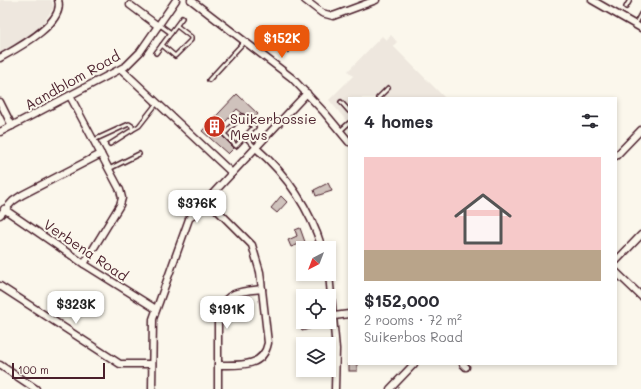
<!DOCTYPE html>
<html lang="en">
<head>
<meta charset="utf-8">
<style>
	:root { --surface:#fff; --page:#f2f2f3; --text:#2b2b33; --muted:#7c7c81; --accent:#ea580c }
	body { margin:0; font-family:Mali,sans-serif; background:var(--page); color:var(--text); height:100vh; display:flex; flex-direction:column; font-size:15px; white-space:nowrap }
	* { box-sizing:border-box; margin:0 }
	p { font-size:13px; color:var(--muted) }
	.icon { flex:none; width:22px; height:22px; fill:none; stroke:currentColor; stroke-width:2; stroke-linecap:round; stroke-linejoin:round }
	.map { position:relative; flex:1; overflow:hidden }
	.sheet { position:absolute; left:348px; top:97px; width:269px; height:268px; display:flex; flex-direction:column; background:var(--surface); border-radius:0px; box-shadow:0 2px 6px #0003 }
	.sheet>* { flex:none }
	.needle { width:26px; rotate:222deg }
	.controls { position:absolute; left:296px; top:241px; display:grid; gap:8px }
	.controls a { display:grid; place-items:center; width:40px; height:40px; border-radius:0px; background:var(--surface); box-shadow:0 2px 6px #0003; font-size:20px }
	.scale { position:absolute; left:12px; bottom:10px; width:93px; box-sizing:border-box; padding-left:4px; border:2px solid #4a1f2b; border-top:0; font-size:11px; line-height:14px; white-space:nowrap; color:#4a1f2b; -webkit-text-stroke:3px #fbf7ec; paint-order:stroke }
	.price { position:absolute; translate:-50% -34px; padding:0 9px; border-radius:8px; background:#fff; color:#222; font-size:13px; line-height:26px; filter:drop-shadow(0 1px 2px #0008) }
	.price::after { content:''; position:absolute; left:50%; top:24px; width:12px; height:9px; margin-left:-6px; background:inherit; clip-path:polygon(0 0,100% 0,50% 100%) }
	.price.current { background:var(--accent); color:#fff }
	ul { padding:0; list-style:none }
	li { display:grid; align-content:center; gap:8px; height:212px; padding:0 16px }
	li span { display:grid; place-items:center; height:124px; border-radius:0px; color:#555 }
	li>.icon { margin-inline-start:auto }
	span .icon { width:72px; height:72px; fill:#fffc; stroke-width:1 }
	li b { font-size:17px }
	h2 { display:flex; justify-content:space-between; align-items:center; height:48px; padding:0 16px; font-size:17px }
	.map>svg:first-child { display:block }
	.built { fill:#eee7de }
	.building { fill:#cfc2bc; stroke:#4a1f2b }
	.lines { fill:none; stroke-linecap:round; stroke-linejoin:round }
	.service-casing { stroke:#4a1f2b; stroke-width:6 }
	.minor-casing { stroke:#4a1f2b; stroke-width:9 }
	.service { stroke:#fbf7ec; stroke-width:3 }
	.minor { stroke:#fbf7ec; stroke-width:6 }
	.labels { text-anchor:middle; dominant-baseline:central; stroke-width:4; stroke-linejoin:round; paint-order:stroke }
	.street-label { font-size:14px; fill:#4a1f2b; stroke:#fbf7ec }
	.poi-label { font-size:14px; fill:#4a1f2b; stroke:#fbf7ec; text-anchor:start }
</style>
</head>
<body>
<div class="map">
<svg width="641" height="389" viewBox="0 0 641 389">
	<rect width="100%" height="100%" fill="#fbf7ec"/>
	<filter id="ink" filterUnits="userSpaceOnUse"><feTurbulence type="fractalNoise" baseFrequency=".025" numOctaves="2"/><feDisplacementMap in="SourceGraphic" scale="8" xChannelSelector="R" yChannelSelector="G"/><feConvolveMatrix kernelMatrix="1 2 1 2 8 2 1 2 1" color-interpolation-filters="sRGB"/></filter>
	<g filter="url(#ink)">
		<g class="built">
			<polygon points="0,0 51,0 54,7 39,29 28,37 0,53"/>
			<polygon points="391,35 397,42 393,46 445,98 349,98 349,124 329,100 353,76 348,71 382,36 386,40"/>
		</g>
		<g class="building">
			<polygon points="290,35 297,41 288,53 276,46 277,44 273,41 276,38 284,44"/>
			<polygon points="237,94 258,114 252,121 237,109 217,131 234,148 228,154 202,131"/>
			<polygon points="328,183 332,191 316,196 314,190"/>
			<polygon points="281,196 287,202 277,213 271,208"/>
			<polygon points="300,228 305,242 291,247 288,240 297,236 295,230"/>
			<polygon points="300,322 312,322 313,328 302,331"/>
			<rect x="349" y="364" width="8" height="7"/>
		</g>
		<g class="lines">
			<defs>
				<g id="service">
					<polyline points="626,7 630,0"/>
					<polyline points="160,25 171,33"/>
					<polyline points="635,25 641,14"/>
					<polyline points="162,45 175,56 191,40 191,37 177,26"/>
					<polyline points="156,53 182,18"/>
					<polyline points="209,80 244,42"/>
					<polyline points="378,98 388,88"/>
					<polyline points="341,102 349,111"/>
					<polygon points="242,116 254,127 236,146 224,134"/>
					<polyline points="132,130 139,126 157,103"/>
					<polyline points="340,131 349,123"/>
					<polyline points="244,136 256,148"/>
					<polyline points="94,140 129,124 132,126 132,130 110,144"/>
					<polyline points="109,169 139,154"/>
				</g>
				<g id="minor">
					<polyline points="191,0 292,78 324,112 349,142"/>
					<polyline points="305,0 322,13 333,16 376,0"/>
					<polyline points="592,0 641,28"/>
					<polyline points="130,5 158,26"/>
					<path d="M0,58c16,-9 66,-35 58,-58"/>
					<polyline points="121,69 232,173"/>
					<polyline points="70,96 120,190 122,198 120,205 84,264"/>
					<polyline points="0,102 12,126"/>
					<polyline points="0,132 126,66 140,52 176,0"/>
					<path d="M256,148c31,27 54,61 66,100"/>
					<polyline points="616,156 641,130"/>
					<path d="M207,200l45,45 8,27 8,71c-5,25 -29,22 -50,22"/>
					<polyline points="4,209 84,264 156,309"/>
					<polyline points="0,215 13,201 22,195 101,154"/>
					<polyline points="616,261 641,235"/>
					<polyline points="616,272 641,296"/>
					<polyline points="329,274 336,349 335,389"/>
					<polyline points="0,286 120,364 152,364"/>
					<polyline points="334,316 349,314"/>
					<polyline points="463,364 466,367"/>
					<polyline points="0,365 36,389"/>
					<polyline points="152,389 153,319 189,219 307,93"/>
					<path d="M218,389v-77c8,-21 24,-21 44,-23"/>
					<polyline points="390,389 414,364"/>
				</g>
			</defs>
			<use href="#service" class="service-casing"/>
			<use href="#minor" class="minor-casing"/>
			<use href="#service" class="service"/>
			<use href="#minor" class="minor"/>
		</g>
	</g>
	<defs>
		<symbol id="building-disc" viewBox="-11 -11 22 22"><circle r="9.5" fill="#c8321e" stroke="#fbf7ec"/><path d="M-4-6H4V6H1V3H-1V6H-4ZM-2.5-4.3h1.7v1.8h-1.7ZM.8-4.3h1.7v1.8H.8ZM-2.5-1h1.7V.8h-1.7ZM.8-1h1.7V.8H.8Z" fill="#fff"/></symbol>
	</defs>
	<g fill-rule="evenodd">
		<use href="#building-disc" x="202" y="114" width="25" height="25"/>
	</g>
	<g class="labels">
		<g class="street-label">
			<text transform="translate(72 80) rotate(-29)">Aandblom Road</text>
			<text transform="translate(86 250) rotate(34)">Verbena Road</text>
		</g>
		<g class="poi-label">
			<text x="230" y="118">Suikerbossie<tspan x="230" dy="16">Mews</tspan></text>
		</g>
	</g>
</svg>
<div class="controls">
<a><svg class="needle" viewBox="-14 -14 28 28"><path d="M0-13l5 13h-10z" fill="#e53935"/><path d="M0 13l5-13h-10z" fill="#7c7c81"/></svg></a>
<a><svg class="icon" aria-label="locate" viewBox="0 0 24 24"><circle cx="12" cy="12" r="6"/><path d="M12 2v4M12 18v4M2 12h4M18 12h4"/></svg></a>
<a><svg class="icon" aria-label="layers" viewBox="0 0 24 24"><path d="M12 4l9 5-9 5-9-5zM3 14l9 5 9-5"/></svg></a>
</div>
<div class="scale">100 m</div>
<b class="price current" style="left:282px;top:59px">$152K</b>
<b class="price" style="left:197px;top:224px">$376K</b>
<b class="price" style="left:76px;top:325px">$323K</b>
<b class="price" style="left:227px;top:330px">$191K</b>
<section class="sheet">
<h2>4 homes<svg class="icon" aria-label="filters" viewBox="0 0 24 24"><path d="M4 7h16M4 17h16"/><circle cx="9" cy="7" r="2"/><circle cx="15" cy="17" r="2"/></svg></h2>
<ul>
<li><span style="background:linear-gradient(#f6c9c9 75%,#b9a48a 0)"><svg class="icon" aria-label="home" viewBox="0 0 24 24"><path d="M3 11l9-7 9 7M6 9v11h12V9"/></svg></span><div><b>$152,000</b><p>2 rooms · 72 m²</p><p>Suikerbos Road</p></div></li>
</ul>
</section>
</div>
</body>
</html>
